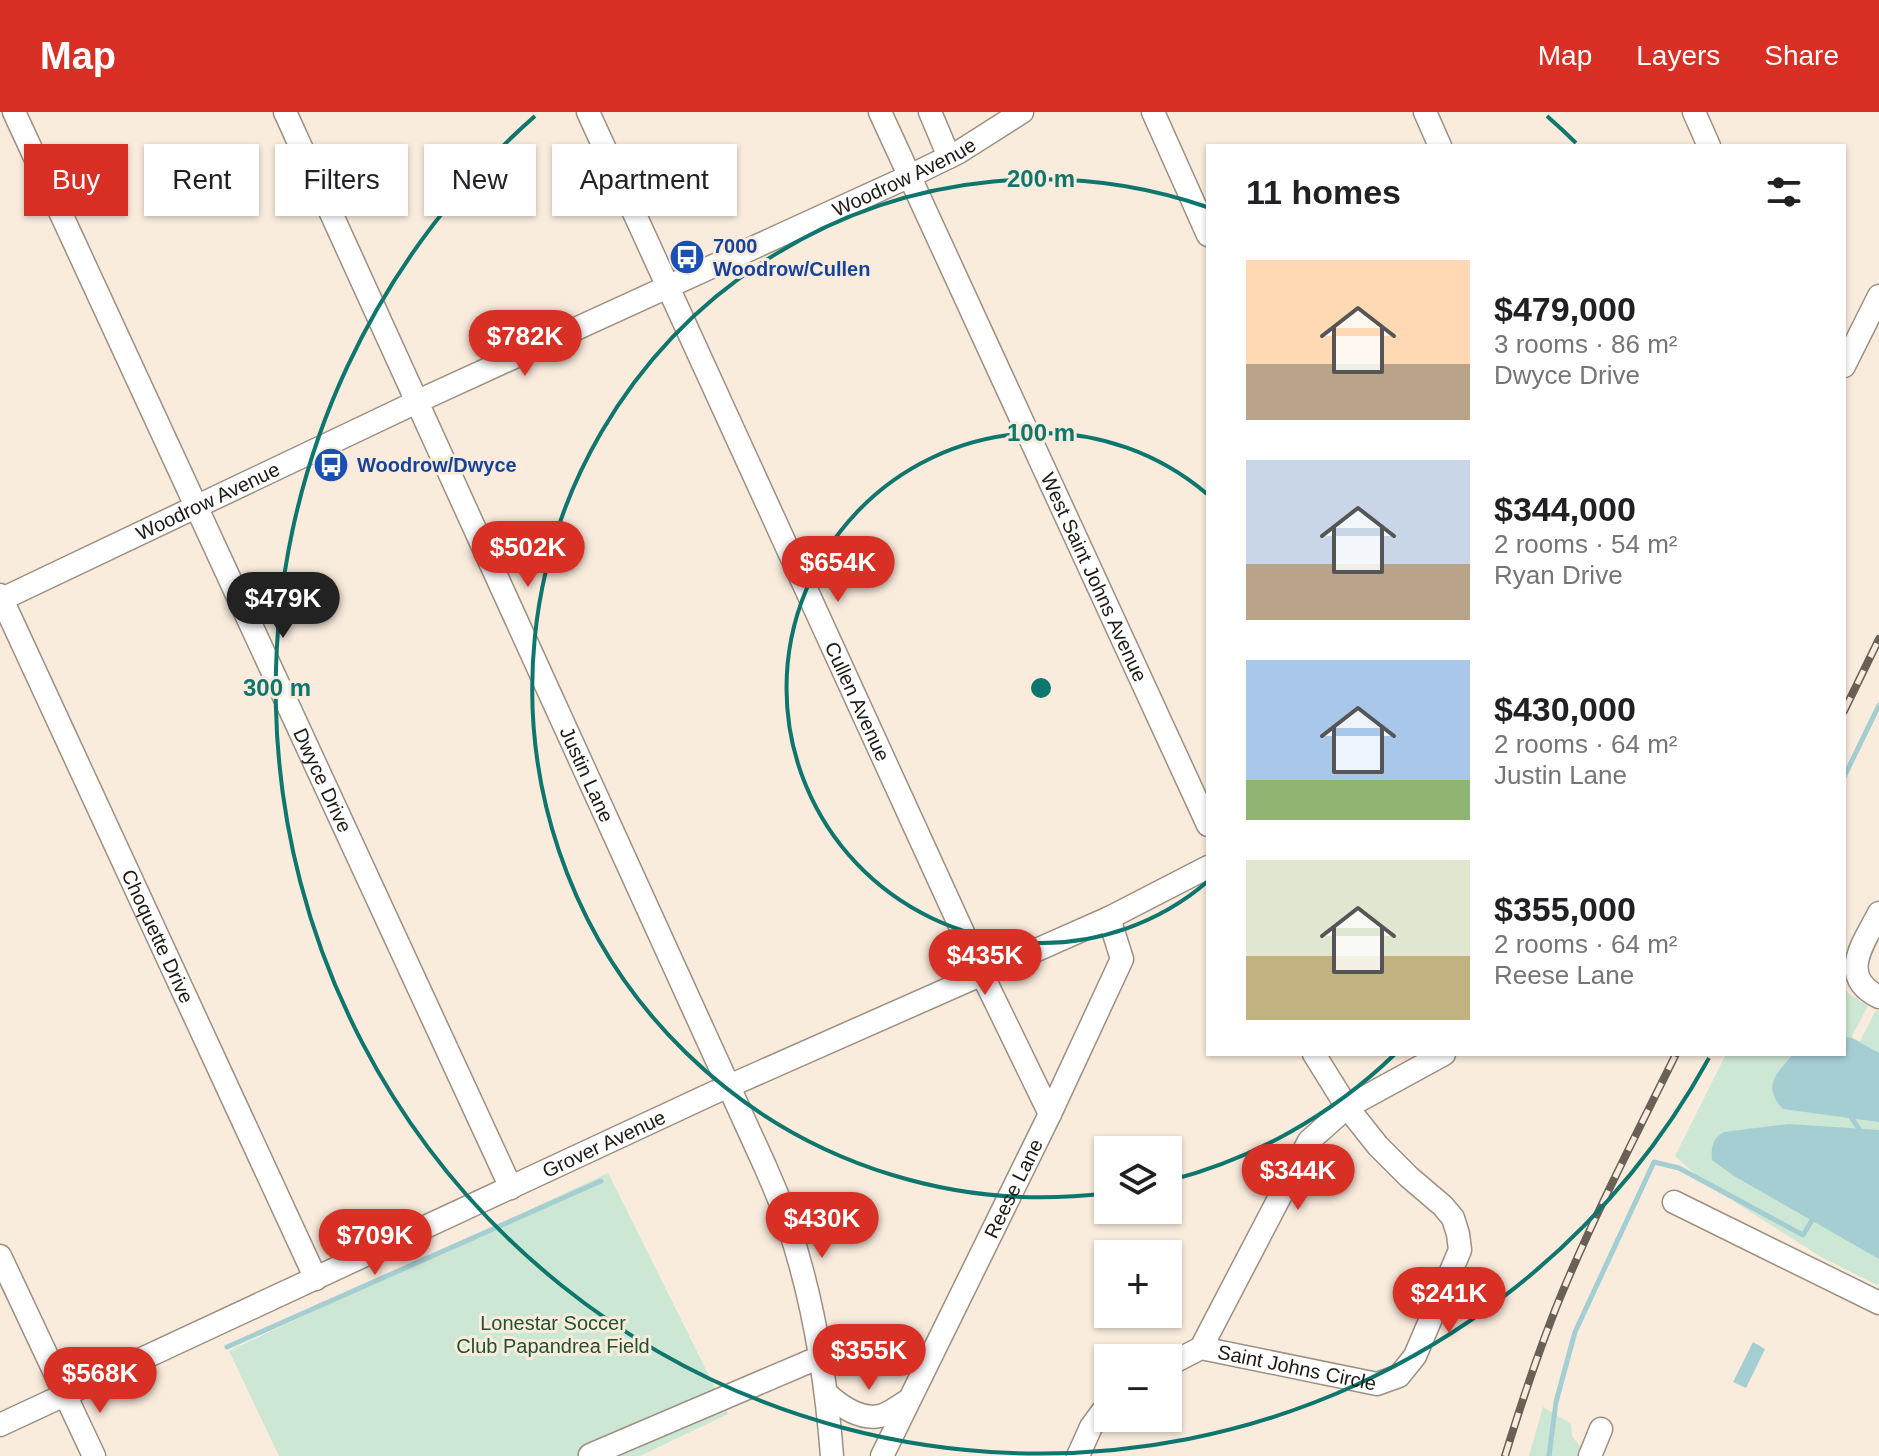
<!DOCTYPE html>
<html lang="en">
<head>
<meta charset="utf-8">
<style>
	:root { --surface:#fff; --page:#f2f2f2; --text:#202124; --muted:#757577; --accent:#d93025 }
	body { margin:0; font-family:Arial,sans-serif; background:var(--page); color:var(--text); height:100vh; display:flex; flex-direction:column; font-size:30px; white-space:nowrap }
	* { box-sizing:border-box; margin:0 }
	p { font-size:26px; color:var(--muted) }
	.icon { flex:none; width:44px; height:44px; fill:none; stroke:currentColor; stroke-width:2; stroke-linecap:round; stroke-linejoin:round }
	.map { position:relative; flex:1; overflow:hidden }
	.panel { position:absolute; left:1206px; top:32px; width:640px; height:912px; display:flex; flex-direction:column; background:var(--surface); border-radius:0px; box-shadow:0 2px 6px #0004 }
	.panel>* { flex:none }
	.top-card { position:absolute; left:24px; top:32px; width:760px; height:72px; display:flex; gap:16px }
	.controls { position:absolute; left:1094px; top:1024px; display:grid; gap:16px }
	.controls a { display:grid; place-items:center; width:88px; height:88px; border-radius:0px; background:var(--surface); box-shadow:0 2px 6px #0004; font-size:40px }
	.price { position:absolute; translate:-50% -68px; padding:0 18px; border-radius:28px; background:var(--accent); color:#fff; font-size:26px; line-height:52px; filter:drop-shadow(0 2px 4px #0008) }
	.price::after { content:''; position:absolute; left:50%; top:48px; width:24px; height:18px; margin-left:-12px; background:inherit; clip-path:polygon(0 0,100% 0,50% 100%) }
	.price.current { background:#222; color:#fff }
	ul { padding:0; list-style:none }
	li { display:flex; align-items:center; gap:24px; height:200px; padding:0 40px }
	li span { display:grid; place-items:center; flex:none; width:224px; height:160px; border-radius:0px; color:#555 }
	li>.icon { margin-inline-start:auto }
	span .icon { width:96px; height:96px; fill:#fffc; stroke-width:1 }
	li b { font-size:34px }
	h2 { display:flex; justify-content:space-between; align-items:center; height:96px; padding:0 40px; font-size:34px }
	.chip { padding:0 28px; border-radius:0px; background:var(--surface); box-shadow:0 2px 6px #0004; font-size:28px; line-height:72px }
	.chip.current { background:var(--accent); color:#fff }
	header { display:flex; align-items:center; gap:48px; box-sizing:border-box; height:112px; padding:0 40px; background:var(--accent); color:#fff }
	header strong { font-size:38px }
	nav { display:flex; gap:44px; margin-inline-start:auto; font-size:28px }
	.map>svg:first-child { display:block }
	.green { fill:#cce7d3 }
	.water { fill:#a5ced3 }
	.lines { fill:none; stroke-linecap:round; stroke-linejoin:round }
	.stream { stroke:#a5ced3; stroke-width:5 }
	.minor-casing { stroke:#9c9082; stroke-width:25 }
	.minor { stroke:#fff; stroke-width:22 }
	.rail-casing { stroke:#696158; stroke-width:8 }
	.rail { stroke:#f9ecdd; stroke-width:5; stroke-dasharray:15; stroke-linecap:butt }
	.ring { fill:none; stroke:#0f766e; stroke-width:4 }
	.labels { text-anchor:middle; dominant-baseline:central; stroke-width:6; stroke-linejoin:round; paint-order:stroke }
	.street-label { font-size:20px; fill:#1d1913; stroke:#f9ecdd }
	.transit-label { font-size:20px; font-weight:bold; fill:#164399; stroke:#f9ecdd; text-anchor:start }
	.park-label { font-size:20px; fill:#215132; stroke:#f9ecdd }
	.centre { fill:#0f766e; stroke:#f9ecdd; stroke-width:4 }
	.ring-label { font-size:24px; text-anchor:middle; font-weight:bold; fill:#0f766e; stroke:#f9ecdd; stroke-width:6; stroke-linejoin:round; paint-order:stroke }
</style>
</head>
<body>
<header>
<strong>Map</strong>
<nav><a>Map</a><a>Layers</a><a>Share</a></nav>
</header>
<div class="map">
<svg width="1879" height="1344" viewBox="0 0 1879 1344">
	<rect width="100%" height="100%" fill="#f9ecdd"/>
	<g class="green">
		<polygon points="1844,876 1848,881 1868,894 1852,924 1852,926 1860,929 1876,898 1879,900 1879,950 1844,942"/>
		<polygon points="1726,942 1805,942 1879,1004 1879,1174 1821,1145 1705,1071 1675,1044"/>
		<polygon points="608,1061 728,1302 640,1344 279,1344 229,1239"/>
		<polygon points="1543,1295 1571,1312 1572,1324 1581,1336 1578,1344 1529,1344"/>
	</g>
	<g class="water">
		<path d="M1844,925l8,1 27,15v69l-96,-13c-22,-24 -6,-35 10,-55h51z"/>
		<path d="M1789,1012l90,6v129l-145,-83 -22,-16c-1,-13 0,-21 12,-28z"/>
		<polygon points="1753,1230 1765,1237 1746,1276 1733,1270"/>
	</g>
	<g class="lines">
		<g class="stream">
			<polyline points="1844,665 1879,593"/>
			<polyline points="1849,1002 1861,1020"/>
			<polyline points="227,1235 601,1069"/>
			<polyline points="1549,1344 1556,1290 1575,1220 1654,1050 1679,1056 1803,1123 1814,1105"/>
		</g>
		<defs>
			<g id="minor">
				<path id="s1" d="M14,0l497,1076"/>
				<path id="s2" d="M285,0l480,1054c8,19 17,38 23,58 25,74 38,154 44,232"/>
				<path id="s3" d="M588,0l394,862 68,140"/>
				<path id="s4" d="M880,0l328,713"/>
				<polyline points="930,0 949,45"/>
				<polyline points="1153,0 1208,123"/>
				<polyline points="1425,0 1440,34"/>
				<polyline points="1694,0 1709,34"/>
				<polyline points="1844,254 1879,184"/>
				<path id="s5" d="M0,483l316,684"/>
				<path id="s6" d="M0,488l427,-203 483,-221 49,-24 63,-40"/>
				<path d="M1879,801c-15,30 -42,63 0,84"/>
				<polyline points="1674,1090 1879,1191"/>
				<polyline points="0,1144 94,1344"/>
				<path id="s7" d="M1201,1236l176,36 22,-8 16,-20 45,-106 -2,-16 -5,-16 -10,-12 -34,-29 -31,-31 -31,-39 -33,-53"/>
				<polyline points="1168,1253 1201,1236 1309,1029 1347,995 1444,942"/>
				<path d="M826,1281c13,12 34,27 54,23 9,-2 20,-11 29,-16"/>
				<path id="s8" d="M0,1313l711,-331 398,-176 99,-51"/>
				<polyline points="590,1343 820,1245"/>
				<path id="s9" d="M882,1344l168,-342 72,-155 -13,-41"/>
				<polyline points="1078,1344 1091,1315 1108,1292"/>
				<polyline points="1590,1344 1601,1317"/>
			</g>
		</defs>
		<use href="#minor" class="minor-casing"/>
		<use href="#minor" class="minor"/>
		<defs>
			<g id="rail">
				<polyline points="1844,599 1879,527"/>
				<path d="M1505,1344c17,-55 35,-110 57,-163 34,-81 75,-160 114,-239"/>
			</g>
		</defs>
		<use href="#rail" class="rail-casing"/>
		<use href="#rail" class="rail"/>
	</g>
	<g class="ring">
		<path d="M1207 770A255 255 0 1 1 1207 382"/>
		<path d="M1395 942A509 509 0 0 1 1168 1069M1107 1081A509 509 0 1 1 1207 95"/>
		<path d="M1709 946A764 764 0 1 1 535 4M1547 4A764 764 0 0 1 1576 31"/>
	</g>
	<defs>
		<symbol id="bus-disc" viewBox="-11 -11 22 22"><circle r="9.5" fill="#1a4fb4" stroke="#f9ecdd"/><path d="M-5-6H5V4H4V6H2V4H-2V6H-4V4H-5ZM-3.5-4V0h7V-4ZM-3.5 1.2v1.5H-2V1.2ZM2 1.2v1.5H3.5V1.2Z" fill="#fff"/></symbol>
	</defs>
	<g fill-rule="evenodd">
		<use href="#bus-disc" x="667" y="125" width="40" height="40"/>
		<use href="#bus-disc" x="311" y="333" width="40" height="40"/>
	</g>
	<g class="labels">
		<g class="street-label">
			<text stroke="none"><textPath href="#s6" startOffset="998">Woodrow Avenue</textPath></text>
			<text stroke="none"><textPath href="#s6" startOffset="230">Woodrow Avenue</textPath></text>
			<text stroke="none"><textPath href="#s4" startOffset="512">West Saint Johns Avenue</textPath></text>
			<text stroke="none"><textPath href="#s3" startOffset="648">Cullen Avenue</textPath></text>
			<text stroke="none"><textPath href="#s2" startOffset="728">Justin Lane</textPath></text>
			<text stroke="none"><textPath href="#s1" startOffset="736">Dwyce Drive</textPath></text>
			<text stroke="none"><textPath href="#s5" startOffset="376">Choquette Drive</textPath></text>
			<text stroke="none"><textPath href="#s8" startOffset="666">Grover Avenue</textPath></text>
			<text stroke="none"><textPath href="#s9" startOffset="298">Reese Lane</textPath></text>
			<text stroke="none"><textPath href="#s7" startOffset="98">Saint Johns Circle</textPath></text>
		</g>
		<g class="transit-label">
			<text x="713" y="134">7000<tspan x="713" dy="23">Woodrow/Cullen</tspan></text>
			<text x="357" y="353">Woodrow/Dwyce</text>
		</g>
		<g class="park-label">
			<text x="553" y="1211">Lonestar Soccer<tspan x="553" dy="23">Club Papandrea Field</tspan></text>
		</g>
	</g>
	<circle cx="1041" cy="576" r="12" class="centre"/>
	<g class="ring-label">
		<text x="1041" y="75">200 m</text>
		<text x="1041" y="329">100 m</text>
		<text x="277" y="584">300 m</text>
	</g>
</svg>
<div class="controls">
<a><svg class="icon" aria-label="layers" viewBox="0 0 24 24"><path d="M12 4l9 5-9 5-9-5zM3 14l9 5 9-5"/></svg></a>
<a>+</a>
<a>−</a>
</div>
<b class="price" style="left:525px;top:266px">$782K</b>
<b class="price" style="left:528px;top:477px">$502K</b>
<b class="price" style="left:838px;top:492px">$654K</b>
<b class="price current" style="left:283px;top:528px">$479K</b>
<b class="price" style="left:985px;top:885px">$435K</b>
<b class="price" style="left:1298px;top:1100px">$344K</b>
<b class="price" style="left:822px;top:1148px">$430K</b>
<b class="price" style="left:375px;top:1165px">$709K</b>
<b class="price" style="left:1449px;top:1223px">$241K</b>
<b class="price" style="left:869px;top:1280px">$355K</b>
<b class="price" style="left:100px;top:1303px">$568K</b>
<div class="top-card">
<a class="chip current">Buy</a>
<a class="chip">Rent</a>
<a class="chip">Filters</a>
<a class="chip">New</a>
<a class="chip">Apartment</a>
</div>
<section class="panel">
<h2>11 homes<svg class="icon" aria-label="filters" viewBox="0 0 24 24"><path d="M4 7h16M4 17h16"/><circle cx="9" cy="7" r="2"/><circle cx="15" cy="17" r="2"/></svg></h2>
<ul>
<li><span style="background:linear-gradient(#ffd9b3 65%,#b9a48a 0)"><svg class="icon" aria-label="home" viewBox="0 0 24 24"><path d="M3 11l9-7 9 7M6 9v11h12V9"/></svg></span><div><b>$479,000</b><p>3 rooms · 86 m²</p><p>Dwyce Drive</p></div></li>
<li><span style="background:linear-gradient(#c9d6e8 65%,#b9a48a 0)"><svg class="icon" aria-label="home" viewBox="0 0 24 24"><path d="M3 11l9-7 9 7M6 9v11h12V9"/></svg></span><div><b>$344,000</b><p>2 rooms · 54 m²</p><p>Ryan Drive</p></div></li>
<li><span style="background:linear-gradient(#a9c7e8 75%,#8fb573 0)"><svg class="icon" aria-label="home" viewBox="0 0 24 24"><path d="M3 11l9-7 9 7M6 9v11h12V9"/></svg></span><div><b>$430,000</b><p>2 rooms · 64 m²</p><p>Justin Lane</p></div></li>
<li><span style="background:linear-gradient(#dfe7d0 60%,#c2b280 0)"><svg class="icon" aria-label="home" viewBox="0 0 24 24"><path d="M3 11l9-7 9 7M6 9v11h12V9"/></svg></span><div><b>$355,000</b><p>2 rooms · 64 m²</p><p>Reese Lane</p></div></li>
</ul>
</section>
</div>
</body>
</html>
